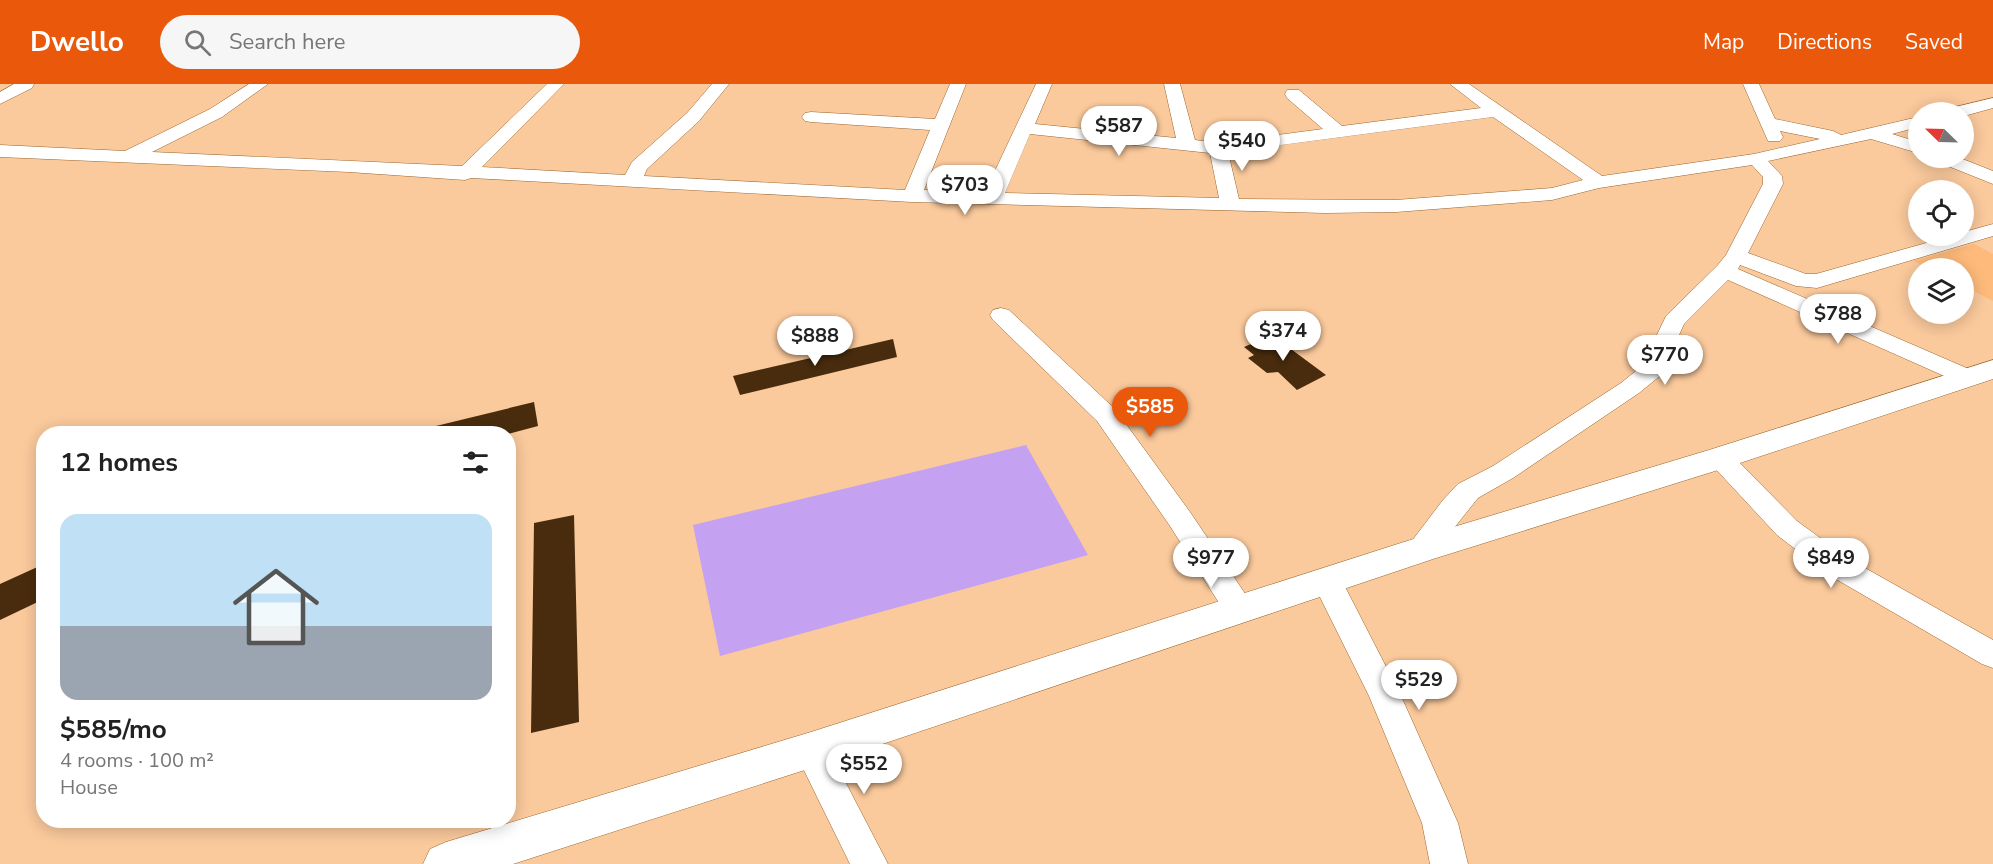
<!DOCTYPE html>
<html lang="en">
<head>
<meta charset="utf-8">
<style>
	:root { --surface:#fff; --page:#f6f6f6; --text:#222; --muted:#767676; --accent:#ea580c }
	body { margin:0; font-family:"Nunito Sans",sans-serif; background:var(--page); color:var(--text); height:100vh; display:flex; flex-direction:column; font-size:22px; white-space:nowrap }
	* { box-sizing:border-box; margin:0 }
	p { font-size:20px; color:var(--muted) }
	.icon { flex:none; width:33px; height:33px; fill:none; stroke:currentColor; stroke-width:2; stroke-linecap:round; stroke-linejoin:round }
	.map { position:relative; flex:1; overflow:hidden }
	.sheet { position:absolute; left:36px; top:342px; width:480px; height:402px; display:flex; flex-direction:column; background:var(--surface); border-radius:24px; box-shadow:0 3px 15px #0003 }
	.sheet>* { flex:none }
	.needle { width:39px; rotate:293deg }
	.tools { position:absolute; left:1908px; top:18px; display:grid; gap:12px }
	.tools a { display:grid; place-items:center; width:66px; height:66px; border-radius:50%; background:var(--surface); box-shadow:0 3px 15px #0003; font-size:30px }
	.price { position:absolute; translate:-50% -51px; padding:0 14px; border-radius:21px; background:#fff; color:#222; font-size:20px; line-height:39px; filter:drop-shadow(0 2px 3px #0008) }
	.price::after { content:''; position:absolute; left:50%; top:36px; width:18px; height:14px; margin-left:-9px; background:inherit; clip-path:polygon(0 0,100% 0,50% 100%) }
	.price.current { background:var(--accent); color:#fff }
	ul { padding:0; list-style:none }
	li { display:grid; align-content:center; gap:12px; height:318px; padding:0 24px }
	li span { display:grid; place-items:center; height:186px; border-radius:18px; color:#555 }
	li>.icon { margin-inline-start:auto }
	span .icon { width:108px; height:108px; fill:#fffc; stroke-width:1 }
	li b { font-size:26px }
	h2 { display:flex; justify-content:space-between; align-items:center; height:72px; padding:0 24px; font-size:26px }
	header { display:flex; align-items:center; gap:36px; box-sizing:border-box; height:84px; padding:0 30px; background:var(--accent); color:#fff }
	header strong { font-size:28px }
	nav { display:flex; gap:33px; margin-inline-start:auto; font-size:21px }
	.search { width:420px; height:54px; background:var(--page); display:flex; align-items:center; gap:15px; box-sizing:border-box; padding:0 21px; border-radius:33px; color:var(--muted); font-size:22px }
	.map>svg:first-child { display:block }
	.built { fill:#fdba7a }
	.green { fill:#c4a1f1 }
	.building { fill:#492c0d }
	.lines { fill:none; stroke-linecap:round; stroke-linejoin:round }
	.minor-casing { stroke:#9c652b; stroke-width:1 }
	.secondary-casing { stroke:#9c652b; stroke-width:1 }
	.minor { fill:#fff; fill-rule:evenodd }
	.secondary { fill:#fff; fill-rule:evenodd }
</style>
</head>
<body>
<header>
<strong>Dwello</strong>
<div class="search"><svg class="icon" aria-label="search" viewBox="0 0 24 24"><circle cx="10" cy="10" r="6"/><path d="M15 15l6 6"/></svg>Search here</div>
<nav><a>Map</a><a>Directions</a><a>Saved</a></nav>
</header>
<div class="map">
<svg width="1993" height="780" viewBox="0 0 1993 780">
	<rect width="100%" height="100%" fill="#fac99c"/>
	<polygon class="built" points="1974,160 1993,170 1993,217 1964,202 1964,184 1928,184 1913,177"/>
	<polygon class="green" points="1026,361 1088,471 720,572 693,441"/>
	<g class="building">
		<polygon points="1272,251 1326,291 1297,306 1278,288 1267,289 1248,274 1254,271 1244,263"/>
		<polygon points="893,255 897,273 740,311 733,292"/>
		<polygon points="534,318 538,342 508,350 437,350 436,342"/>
		<polygon points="574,431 579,638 531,649 534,439"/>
		<polygon points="44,480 44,515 0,536 0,500"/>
	</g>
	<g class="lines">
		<defs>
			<g id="minor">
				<polygon points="14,0 34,0 32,4 0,20 0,8"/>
				<path d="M249,0h19l-46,33 -70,35 310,14 85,-82h17l-82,83 143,8 7,-13 55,-49 25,-29h17l-30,37 -52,48 -3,7 261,14 25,-60 -119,-8 -6,-1 -3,-4 3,-4 6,-1 124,7 15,-35h16l-42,106 61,2 51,-108h16l-17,40 141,14 -12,-54h16l15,56 23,3 105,-14 -36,-31 -2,-4 2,-4h12l43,36 139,-18 -31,-24h19l133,92 152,-22 66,-15 -40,-8 3,6 -3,4h-12l-25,-57h16l16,35 58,12 8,4 77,-18v10l-26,7 26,8v11l-47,-14 -103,22 14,15 1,8 -35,69 58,21h10l135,-38h13v-4l29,-8v12l-176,52 -21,-2 -56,-21 -2,4 240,104 3,5 -3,5 -9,3 -9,-3 -232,-103 -44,44 -23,51 -22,18 -126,85 -35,20 -48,60 -10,3 -10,-3 -5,-8 38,-50 15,-16 35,-18 128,-83 21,-17 24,-50 51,-50 9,-11 37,-71v-7l-11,-12 -153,23 -47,12 -156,12 -71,1 -413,-11 -441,-24 -6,2 -116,-8 -349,-15v-12l125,6 85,-42zM1493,33l90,63 -31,8 -156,12 -157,-1 -11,-47zM1030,50l180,19 9,45 -214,-5z"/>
				<polygon points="1993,14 1993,24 1964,32 1964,28 1948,28 1951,24"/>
				<polygon points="1936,74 1960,74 1993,87 1993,100 1938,78"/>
				<polygon points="1001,224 1009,226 1115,325 1190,428 1250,517 1254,525 1250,533 1239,537 1228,533 1170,442 1097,337 993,236 990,231 993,226"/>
				<polygon points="1720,365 1729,368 1797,437 1849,475 1993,556 1993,584 1982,580 1829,491 1777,451 1711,380 1707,374 1711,368"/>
				<polygon points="1327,486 1338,489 1401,612 1458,739 1468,780 1430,780 1422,739 1369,612 1312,497 1316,489"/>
				<polygon points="811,651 823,655 888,780 850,780 794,666 799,655"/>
			</g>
			<polygon id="secondary" points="1993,276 1993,295 1731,382 1433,475 811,684 513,780 423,780 430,765 446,758 811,648 1407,457 1709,366"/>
		</defs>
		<use href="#minor" class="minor-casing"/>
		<use href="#secondary" class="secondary-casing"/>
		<use href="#minor" class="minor"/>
		<use href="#secondary" class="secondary"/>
	</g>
</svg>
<div class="tools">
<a><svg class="needle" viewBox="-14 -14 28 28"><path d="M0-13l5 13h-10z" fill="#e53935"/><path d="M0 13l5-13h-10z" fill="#767676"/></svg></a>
<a><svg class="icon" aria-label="locate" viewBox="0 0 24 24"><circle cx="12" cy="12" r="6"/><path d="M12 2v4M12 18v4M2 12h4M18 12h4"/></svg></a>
<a><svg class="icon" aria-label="layers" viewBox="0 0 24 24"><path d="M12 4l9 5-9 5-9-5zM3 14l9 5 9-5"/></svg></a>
</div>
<b class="price" style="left:1119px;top:73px">$587</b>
<b class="price" style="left:1242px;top:88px">$540</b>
<b class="price" style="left:965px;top:132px">$703</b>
<b class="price" style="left:1838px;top:261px">$788</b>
<b class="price" style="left:1283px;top:278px">$374</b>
<b class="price" style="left:815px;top:283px">$888</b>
<b class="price" style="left:1665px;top:302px">$770</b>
<b class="price current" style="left:1150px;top:354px">$585</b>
<b class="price" style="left:1211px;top:505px">$977</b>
<b class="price" style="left:1831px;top:505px">$849</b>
<b class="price" style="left:1419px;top:627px">$529</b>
<b class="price" style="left:864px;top:711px">$552</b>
<section class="sheet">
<h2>12 homes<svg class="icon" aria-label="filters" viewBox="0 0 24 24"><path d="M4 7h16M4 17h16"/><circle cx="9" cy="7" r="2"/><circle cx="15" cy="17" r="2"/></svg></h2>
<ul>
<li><span style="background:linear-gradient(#bfe0f5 60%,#9aa5b1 0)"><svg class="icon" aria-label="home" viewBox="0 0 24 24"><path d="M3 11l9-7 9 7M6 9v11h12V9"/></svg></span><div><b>$585/mo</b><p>4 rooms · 100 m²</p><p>House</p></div></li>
</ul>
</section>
</div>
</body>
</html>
